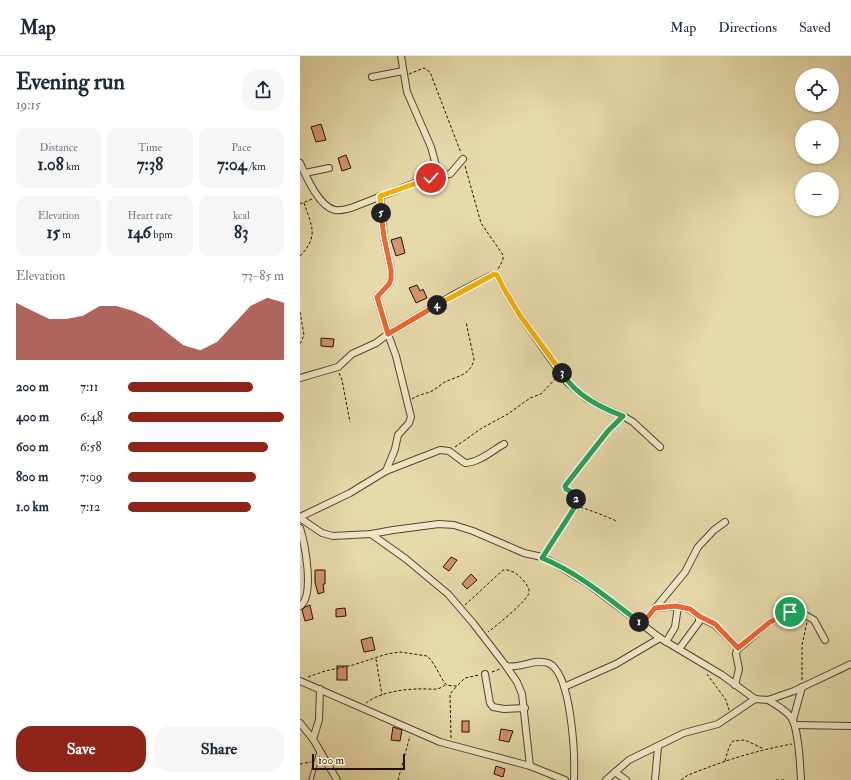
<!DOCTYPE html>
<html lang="en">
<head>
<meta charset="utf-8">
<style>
  body { margin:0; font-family:"IM FELL Double Pica",serif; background:#f6f6f7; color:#1f2937; height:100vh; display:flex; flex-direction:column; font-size:15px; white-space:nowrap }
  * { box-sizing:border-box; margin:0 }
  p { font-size:13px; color:#747a83 }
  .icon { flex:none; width:22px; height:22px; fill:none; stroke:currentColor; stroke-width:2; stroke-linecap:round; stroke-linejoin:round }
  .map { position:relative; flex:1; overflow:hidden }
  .drawer { display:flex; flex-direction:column; background:#fff; width:300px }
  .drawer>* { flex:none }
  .buttons { position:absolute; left:495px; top:12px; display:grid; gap:8px }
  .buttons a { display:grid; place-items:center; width:44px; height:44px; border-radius:50%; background:#fff; box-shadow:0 1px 3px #0004; font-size:20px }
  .scale { position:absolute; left:12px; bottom:10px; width:93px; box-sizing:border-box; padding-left:4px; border:2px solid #261100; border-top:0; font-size:11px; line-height:14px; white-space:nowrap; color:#261100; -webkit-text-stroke:3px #efe7c8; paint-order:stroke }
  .pin { position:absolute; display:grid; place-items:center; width:34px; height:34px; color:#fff; margin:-17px; border:2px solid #fff; border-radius:50%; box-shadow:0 1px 4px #0007 }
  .km { position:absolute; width:20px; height:20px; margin:-10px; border-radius:50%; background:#222; color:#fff; font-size:11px; line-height:20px; text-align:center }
  .round { display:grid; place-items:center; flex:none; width:42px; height:42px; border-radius:16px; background:#f6f6f7 }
  .headline { display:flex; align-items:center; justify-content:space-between; height:68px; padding:0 16px }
  h1 { font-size:22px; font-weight:700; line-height:30px }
  .stats { display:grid; grid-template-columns:repeat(3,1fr); gap:6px; height:68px; padding:4px 16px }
  .stats div { display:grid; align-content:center; border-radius:10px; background:#f6f6f7; text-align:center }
  .stats b { font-size:17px; font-weight:700 }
  .stats small { font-size:11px; font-weight:400 }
  .stats p { font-size:11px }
  .chart { height:112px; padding:8px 16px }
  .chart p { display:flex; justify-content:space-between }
  .chart svg { width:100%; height:72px; margin-top:4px; fill:#8f2418; opacity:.7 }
  .button { display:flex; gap:8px; margin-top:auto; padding:8px 16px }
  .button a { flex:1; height:46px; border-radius:16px; background:#8f2418; color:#fff; font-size:16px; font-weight:700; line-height:46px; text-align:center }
  .button a+a { background:#f6f6f7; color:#1f2937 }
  ul { padding:0 16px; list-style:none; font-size:13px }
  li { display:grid; grid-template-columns:64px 48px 1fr; align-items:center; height:30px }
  li i { height:10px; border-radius:5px; background:#8f2418 }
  header { display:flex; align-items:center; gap:24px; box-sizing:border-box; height:56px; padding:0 20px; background:#fff; border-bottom:1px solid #e0e1e3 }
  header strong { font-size:19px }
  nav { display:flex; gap:22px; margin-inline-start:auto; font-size:14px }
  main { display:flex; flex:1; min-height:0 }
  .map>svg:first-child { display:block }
</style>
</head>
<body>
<header>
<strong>Map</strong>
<nav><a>Map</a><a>Directions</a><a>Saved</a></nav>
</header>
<main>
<section class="drawer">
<div class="headline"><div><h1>Evening run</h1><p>19:15</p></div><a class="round"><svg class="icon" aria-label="share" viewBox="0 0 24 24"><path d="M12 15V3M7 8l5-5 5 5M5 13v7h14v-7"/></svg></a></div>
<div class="stats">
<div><p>Distance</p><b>1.08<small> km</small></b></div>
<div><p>Time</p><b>7:38</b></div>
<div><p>Pace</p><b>7:04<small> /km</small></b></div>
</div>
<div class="stats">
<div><p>Elevation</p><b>15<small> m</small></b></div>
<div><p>Heart rate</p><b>146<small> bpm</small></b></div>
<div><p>kcal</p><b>83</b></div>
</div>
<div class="chart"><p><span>Elevation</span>73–85 m</p>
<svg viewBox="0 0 160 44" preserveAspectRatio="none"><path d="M0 44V9L10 14L20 19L30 19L40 17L50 11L60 11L70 14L80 19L90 27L100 35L110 38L120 33L130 22L140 11L150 6L160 9V44z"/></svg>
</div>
<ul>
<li><b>200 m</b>7:11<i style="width:80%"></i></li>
<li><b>400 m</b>6:48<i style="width:100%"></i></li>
<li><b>600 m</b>6:58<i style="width:90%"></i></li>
<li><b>800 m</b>7:09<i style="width:82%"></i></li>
<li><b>1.0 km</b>7:12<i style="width:79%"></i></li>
</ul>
<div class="button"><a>Save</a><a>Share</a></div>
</section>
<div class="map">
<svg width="551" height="724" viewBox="0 0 551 724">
  <rect width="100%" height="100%" fill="#e7daaa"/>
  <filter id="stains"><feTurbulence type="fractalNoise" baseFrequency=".005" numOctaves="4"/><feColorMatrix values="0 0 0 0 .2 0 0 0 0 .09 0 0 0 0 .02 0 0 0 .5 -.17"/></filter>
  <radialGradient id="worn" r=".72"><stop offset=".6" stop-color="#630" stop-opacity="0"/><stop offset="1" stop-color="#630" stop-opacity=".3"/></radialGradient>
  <g fill="#d3926d" stroke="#261100">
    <path d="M21,68l5,16 -10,2 -5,-15z"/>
    <path d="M46,99l5,13 -9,3 -4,-13z"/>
    <path d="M101,181l4,16 -9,3 -5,-16z"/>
    <path d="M117,229l3,6 3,-2 4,9 -11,5 -7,-15z"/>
    <path d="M21,282l13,1 -1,8 -12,-1z"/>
    <path d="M151,501l6,3 -8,11 -6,-4z"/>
    <path d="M15,514h10v14h-2l1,8 -6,2 -3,-12z"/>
    <path d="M171,518l6,6 -10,9 -5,-5z"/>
    <path d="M10,549l3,14 -8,2 -3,-11 3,-3z"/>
    <path d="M45,552l1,8 -10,1v-8z"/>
    <path d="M72,581l3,13 -11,2 -3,-12z"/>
    <rect x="37" y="610" width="10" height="14"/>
    <rect x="162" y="665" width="7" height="11"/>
    <path d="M93,671l9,3 -2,11 -9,-1z"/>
    <path d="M201,673l12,2 -4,11 -10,-2z"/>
    <path d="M196,710l9,3 -2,8 -9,-3z"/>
  </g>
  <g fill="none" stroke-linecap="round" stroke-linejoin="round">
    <g stroke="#56432a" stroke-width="5">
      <path id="service" d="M11,724l8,-29"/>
    </g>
    <g stroke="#56432a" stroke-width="8">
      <g id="minor">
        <path d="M101,0l6,36 24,55 8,29"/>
        <path d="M72,21l31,-6"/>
        <path d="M0,107c6,13 19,44 35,47 6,1 11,-1 16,-2l74,-29 25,-5 13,-15"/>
        <path d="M5,117l24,-5"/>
        <path d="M80,140l4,41 7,33v9l-2,5 -12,13 11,37 8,22 15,61 -2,6 -11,12 -3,14 -9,22"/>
        <path d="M0,322l38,-11 14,-13 24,-11 12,-9 67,-40 39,-20 3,1 7,14 17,28 46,65 19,16 20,11 17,7 10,6 27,25"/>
        <path d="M0,461l50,-24 36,-22 54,-21 9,1 16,12c13,0 27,-12 39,-19"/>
        <path d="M0,462l22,15 11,3 38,-2 22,-4 46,-6 15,1 19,6 51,22 18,4 12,6 33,20 73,55 62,37 33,24 13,1 26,-9 57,-27"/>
        <path d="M0,472c5,16 15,68 0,78"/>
        <path d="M71,478l35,25 42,35 25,29 33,43c14,3 29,-8 42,-3 24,9 27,94 26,117"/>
        <path d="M355,552c16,-1 32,-5 44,9v5l-20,27"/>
        <path d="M399,561l16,8 23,23"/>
        <path d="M342,568l43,-52 13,-25 16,-17 11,-8"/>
        <path d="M366,586l9,-15 3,-21"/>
        <path d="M206,610l11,16 5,12 8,72"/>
        <path d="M185,618l5,29 3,4 11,2 21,-1"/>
        <path d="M0,625l140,61 90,24 35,14"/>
        <path d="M435,629l4,-16 -3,-15 1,-4 33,-28 20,-10 17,4 7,4 11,20"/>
        <path d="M264,631l52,-23 44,-26"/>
        <path d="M468,644c7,4 16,9 22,16 9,10 10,50 11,64"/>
        <path d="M493,664l9,-33"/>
        <path d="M0,667l13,16 24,41"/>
        <path d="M495,669l56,1"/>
        <path d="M13,683l6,-19 1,-31"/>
        <path d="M315,716l11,8"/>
        <path d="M306,724l23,-20 55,-27 34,-9 37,-25"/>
        <path d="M355,724l3,-33"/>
      </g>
    </g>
    <g stroke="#261100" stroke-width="1" stroke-dasharray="3 2" stroke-linecap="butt">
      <path d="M109,18l15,-6 6,4 31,81"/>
      <path d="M165,110l16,57 22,32v5l-5,9"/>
      <path d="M0,148l12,-5"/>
      <path d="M0,200c19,-20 12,-29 4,-53"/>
      <path d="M0,256l4,23 -4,9"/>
      <path d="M39,317l3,7 8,42"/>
      <path d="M112,343c6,-4 12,-5 18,-7 5,-2 9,-6 13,-9 13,-7 28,-7 31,-24l-8,-37"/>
      <path d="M155,391l27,-19 26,-14 22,-16 11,-4 16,-17"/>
      <path d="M274,451l2,-11 -10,-7 -1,-4 52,-64"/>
      <path d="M245,496l31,-46c3,0 35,12 40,15"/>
      <path d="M165,549l38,-35c7,-1 13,3 17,7 4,4 10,10 9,16 -2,8 -33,33 -41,39"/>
      <path d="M76,603l6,36"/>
      <path d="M192,616l8,-3"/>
      <path d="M407,618l19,26 3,10"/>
      <path d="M8,621l17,-6 28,-6 34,-11 13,-2 27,4c8,6 16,28 20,29 3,1 7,1 10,1l8,-8 14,-3"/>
      <path d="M502,624v-35l5,-23"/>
      <path d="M66,647c12,-10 37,-14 52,-14 10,-1 19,3 27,-4"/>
      <path d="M151,682l-1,-44 7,-8"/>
      <path d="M425,705l4,-14 4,-6 12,-1 19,9"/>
      <path d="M0,708l11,-2"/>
      <path d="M98,724l12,-44"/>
      <path d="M381,724c8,-7 19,-9 28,-13 27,-10 55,-18 83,-23"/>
      <path d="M476,724h9"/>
    </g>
    <use href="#service" stroke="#efe7c8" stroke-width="3"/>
    <use href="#minor" stroke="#efe7c8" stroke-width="6"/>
  </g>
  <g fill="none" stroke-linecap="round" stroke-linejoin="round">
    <g stroke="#fff" stroke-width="8">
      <path id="split-1" d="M339,566l3,2 13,-16 21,-2 14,3 9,7 16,8 23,24 32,-26 20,-10"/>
    </g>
    <g stroke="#fff" stroke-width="8">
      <path id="split-2" d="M276,443l-2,9 -3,5 -29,45c35,14 67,41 97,64"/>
    </g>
    <g stroke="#fff" stroke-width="8">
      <path id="split-3" d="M262,317c14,22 37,34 61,43l-15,15 -43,55 1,3 9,5 1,5"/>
    </g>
    <g stroke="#fff" stroke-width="8">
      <path id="split-4" d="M137,249l54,-29 3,-2 3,1 7,14 17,28 41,56"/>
    </g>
    <g stroke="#fff" stroke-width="8">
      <path id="split-5" d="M81,157l3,24 7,33v9l-2,5 -12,13 11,37 49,-29"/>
    </g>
    <g stroke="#fff" stroke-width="8">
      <path id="split-6" d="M81,157l-1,-17 51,-18"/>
    </g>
    <use href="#split-1" stroke="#f0652b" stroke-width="5"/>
    <use href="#split-2" stroke="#22a559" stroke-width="5"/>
    <use href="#split-3" stroke="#22a559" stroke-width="5"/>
    <use href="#split-4" stroke="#f5b400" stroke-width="5"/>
    <use href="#split-5" stroke="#f0652b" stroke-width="5"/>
    <use href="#split-6" stroke="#f5b400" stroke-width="5"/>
  </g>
  <rect width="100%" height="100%" filter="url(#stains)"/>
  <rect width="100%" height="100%" fill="url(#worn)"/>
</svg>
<div class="buttons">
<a><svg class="icon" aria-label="locate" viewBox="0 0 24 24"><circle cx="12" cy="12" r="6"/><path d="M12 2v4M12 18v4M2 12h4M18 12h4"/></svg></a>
<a>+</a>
<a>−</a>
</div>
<div class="scale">100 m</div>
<div class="pin" style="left:490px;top:556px;background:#1e9e55"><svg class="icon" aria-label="arrive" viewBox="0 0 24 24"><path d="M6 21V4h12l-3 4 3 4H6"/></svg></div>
<div class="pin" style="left:131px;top:122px;background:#d93025"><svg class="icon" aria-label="check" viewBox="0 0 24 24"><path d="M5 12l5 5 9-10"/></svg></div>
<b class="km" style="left:339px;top:566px">1</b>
<b class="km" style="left:276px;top:443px">2</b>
<b class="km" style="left:262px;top:317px">3</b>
<b class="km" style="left:137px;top:249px">4</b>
<b class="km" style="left:81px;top:157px">5</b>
</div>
</main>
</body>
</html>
